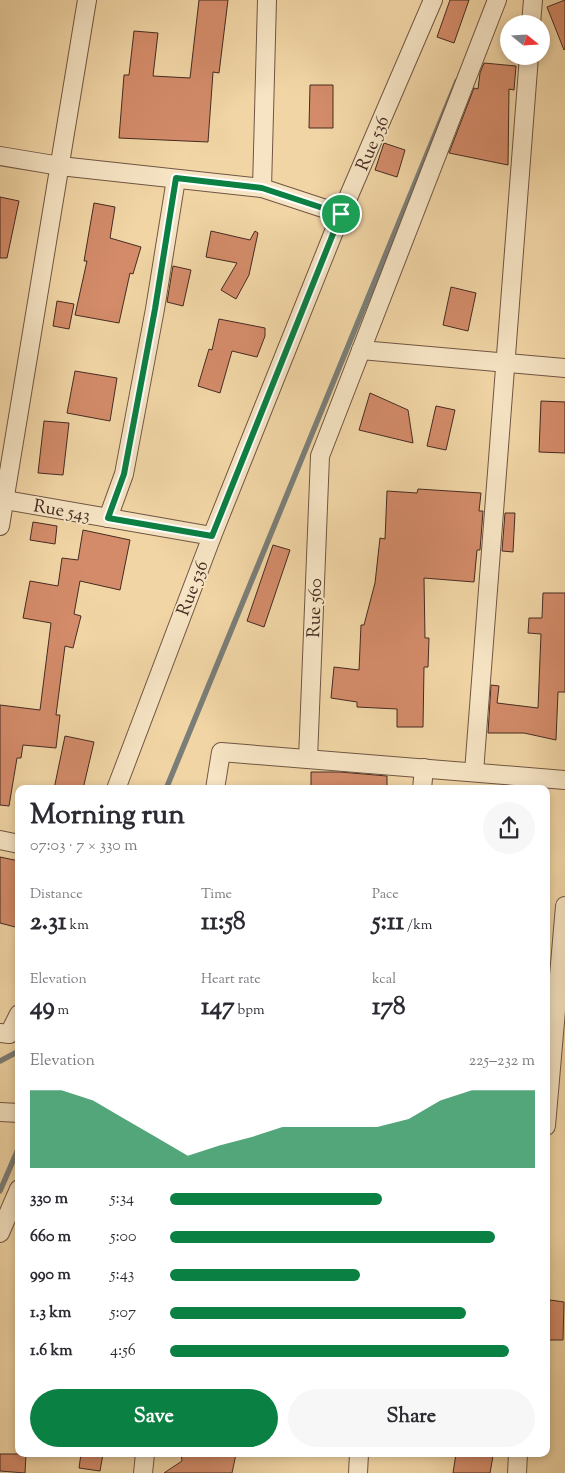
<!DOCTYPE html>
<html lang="en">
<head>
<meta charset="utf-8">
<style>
  body { margin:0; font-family:"Sorts Mill Goudy",serif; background:#f7f7f7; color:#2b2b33; height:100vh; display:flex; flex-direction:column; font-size:19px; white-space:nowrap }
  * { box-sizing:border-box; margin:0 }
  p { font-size:16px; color:#7c7c81 }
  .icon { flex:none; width:28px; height:28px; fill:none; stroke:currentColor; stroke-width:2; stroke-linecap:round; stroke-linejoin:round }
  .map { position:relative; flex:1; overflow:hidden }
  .details { position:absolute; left:15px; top:785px; width:535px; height:672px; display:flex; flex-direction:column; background:#fff; border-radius:10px; box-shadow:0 2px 8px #0003 }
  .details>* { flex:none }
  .needle { width:32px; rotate:108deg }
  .buttons { position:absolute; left:500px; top:15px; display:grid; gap:10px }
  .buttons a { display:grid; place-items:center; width:50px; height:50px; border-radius:50%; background:#fff; box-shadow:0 2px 8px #0003; font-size:25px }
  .pin { position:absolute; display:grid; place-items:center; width:42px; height:42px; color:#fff; margin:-21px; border:2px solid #fff; border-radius:50%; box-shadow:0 1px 5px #0007 }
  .round { display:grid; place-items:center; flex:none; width:52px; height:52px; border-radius:26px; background:#f7f7f7 }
  .headline { display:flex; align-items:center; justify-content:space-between; height:85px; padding:0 15px }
  h1 { font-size:28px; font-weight:700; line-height:38px }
  .metrics { display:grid; grid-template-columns:repeat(3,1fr); gap:8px; height:85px; padding:5px 15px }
  .metrics div { display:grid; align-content:center }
  .metrics b { font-size:25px; font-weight:700 }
  .metrics small { font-size:14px; font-weight:400 }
  .metrics p { font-size:14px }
  .chart { height:140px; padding:10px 15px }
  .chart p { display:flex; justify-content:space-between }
  .chart svg { width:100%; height:90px; margin-top:5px; fill:#0b8043; opacity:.7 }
  .action { display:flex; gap:10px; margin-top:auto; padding:10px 15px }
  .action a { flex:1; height:58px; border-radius:30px; background:#0b8043; color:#fff; font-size:20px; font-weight:700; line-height:58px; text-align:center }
  .action a+a { background:#f7f7f7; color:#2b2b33 }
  ul { padding:0 15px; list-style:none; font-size:16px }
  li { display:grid; grid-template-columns:80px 60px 1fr; align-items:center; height:38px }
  li i { height:12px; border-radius:6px; background:#0b8043 }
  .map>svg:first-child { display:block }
</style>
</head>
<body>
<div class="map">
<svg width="565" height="1473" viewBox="0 0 565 1473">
  <rect width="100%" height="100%" fill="#f1d5a5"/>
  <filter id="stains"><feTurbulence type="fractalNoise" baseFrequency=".004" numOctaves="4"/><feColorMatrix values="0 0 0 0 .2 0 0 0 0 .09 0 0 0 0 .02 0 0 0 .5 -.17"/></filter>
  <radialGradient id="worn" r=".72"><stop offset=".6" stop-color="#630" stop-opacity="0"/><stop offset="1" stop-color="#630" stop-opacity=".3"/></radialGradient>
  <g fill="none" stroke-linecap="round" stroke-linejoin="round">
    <g stroke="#7b7e78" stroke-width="5.5">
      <path d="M166,789l291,-708"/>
      <path d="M0,1061l19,-10"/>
      <path d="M0,1191l19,-44"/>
    </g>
  </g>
  <g fill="#d38b69" stroke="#452b22">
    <path d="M199,0h29l-9,73 -6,-1 -5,70 -89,-4 5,-63h5l5,-44 24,2 -5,43 37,2z"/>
    <path d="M450,0h19l-15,43 -17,-6z"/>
    <path d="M565,0v49l-1,1 -17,-43z"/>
    <path d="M484,63l32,3 -2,24 -5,-1 -1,76 -59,-12 25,-65 4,1 2,-16z"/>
    <path d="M310,85h23v43h-24z"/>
    <path d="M384,143l21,7 -8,27 -22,-7z"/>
    <path d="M0,197l19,4 -12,57h-7z"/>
    <path d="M94,203l21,4 -5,31 31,9 -8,27 -3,-1 -11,50 -44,-8 12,-54h-3z"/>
    <path d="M211,231l39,9 5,-9 3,2 -9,42 -13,24 -15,-9 16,-27 -31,-6z"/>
    <path d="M173,266l18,4 -8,36 -16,-4z"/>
    <path d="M451,287l25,6 -8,38 -25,-6z"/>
    <path d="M57,301l17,3 -5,25 -16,-3z"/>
    <path d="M219,319l46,9v8l-8,21 -25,-6 -12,42 -22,-7 11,-37 3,1z"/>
    <path d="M75,371l42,7 -7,43 -43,-8z"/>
    <path d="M370,393l38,17 5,33 -54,-13z"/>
    <path d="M541,401l24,1v51l-26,-1z"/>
    <path d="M436,406l19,4 -9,40 -19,-4z"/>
    <path d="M44,421l25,2 -6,52 -25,-2z"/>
    <path d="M418,489l63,4 -2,18h4l-3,39h-3l-3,32 -50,-4 1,60h4l-1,29h-4l-1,60h-26v-18l-40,-2v-5l-26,-4 3,-31 25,3 2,-45h3l11,-42 5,-45 5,1 2,-48 30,2z"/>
    <path d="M505,513h10l-2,39 -11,-1z"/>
    <path d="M33,522l24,4 -2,18 -25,-4z"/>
    <path d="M83,530l47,10 -10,50 -40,-9 -6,33 7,2 -8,32 -8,-2 -9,69h4l-4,33 -33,-3 -2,13h-4l-8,48 -9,-1v-100l40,5 11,-87 -28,-5 7,-37 28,5 4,-28 16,2z"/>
    <path d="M273,545l17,5 -26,77 -17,-6z"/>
    <path d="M543,593h22v99h-7l-2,48 -32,-7h-36l3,-48 8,1 -2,17 41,5 3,-74 -13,-1 1,-15h13z"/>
    <path d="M65,736l29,6 -11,47h-29z"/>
    <path d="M311,772h29l47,4v13h-76z"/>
    <path d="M0,857l19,4v67l-19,-5z"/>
    <path d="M550,1300l14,2 -1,38h-17v-18z"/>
    <path d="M0,1454h26l-1,19 -25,-2z"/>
    <path d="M81,1454h22l-3,17 -21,-3z"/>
    <path d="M181,1454h55l-4,19h-68l18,-12z"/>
    <path d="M456,1454h24l13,2 -3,17h-37z"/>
  </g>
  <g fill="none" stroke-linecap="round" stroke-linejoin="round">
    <g stroke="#705643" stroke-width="20">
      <g id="street">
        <path d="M531,24l2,-24"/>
        <path d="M0,156l60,10 202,22 79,26"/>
        <path d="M262,188l5,-188"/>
        <path d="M361,350l204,18"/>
        <path d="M0,499l212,37"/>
        <path d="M108,518l16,-44 31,-165 21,-130"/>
        <path d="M0,526l87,-526"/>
        <path d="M308,759l12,-303 177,-456"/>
        <path d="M474,772l55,-716"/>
        <path d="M116,789l96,-253 129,-322 92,-214"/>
        <path d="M215,789l6,-37 344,28"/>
        <path d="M422,789l2,-21"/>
        <path d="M0,840l19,4"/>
        <path d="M0,1033l9,1 10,-20"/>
        <path d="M0,1112l19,1"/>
        <path d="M546,1126l19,-220"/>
        <path d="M0,1233l19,-44"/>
        <path d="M143,1473l2,-19"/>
        <path d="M358,1473l1,-19"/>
        <path d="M517,1473l1,-19"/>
      </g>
    </g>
    <use href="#street" stroke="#f6e4c4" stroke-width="18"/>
  </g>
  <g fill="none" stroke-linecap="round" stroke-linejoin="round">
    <g stroke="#fff" stroke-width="10">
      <path id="route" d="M176,178l86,10 79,26 -129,322 -104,-18 16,-44 31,-165z"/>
    </g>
    <use href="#route" stroke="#0b8043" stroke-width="6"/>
  </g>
  <g text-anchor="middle" stroke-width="4" stroke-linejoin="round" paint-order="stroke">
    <g font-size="18" fill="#452b22" stroke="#f6e4c4">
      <text transform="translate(372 143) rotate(-67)" y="6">Rue 536</text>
      <text transform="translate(62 510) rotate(10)" y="6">Rue 543</text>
      <text transform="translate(192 588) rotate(-69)" y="6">Rue 536</text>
      <text transform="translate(314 608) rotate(-88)" y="6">Rue 560</text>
    </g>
  </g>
  <rect width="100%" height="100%" filter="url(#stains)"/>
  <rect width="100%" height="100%" fill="url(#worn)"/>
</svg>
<div class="buttons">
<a><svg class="needle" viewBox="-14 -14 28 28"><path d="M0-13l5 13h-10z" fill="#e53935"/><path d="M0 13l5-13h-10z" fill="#7c7c81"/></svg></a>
</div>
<div class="pin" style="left:341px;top:214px;background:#1e9e55"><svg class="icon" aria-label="arrive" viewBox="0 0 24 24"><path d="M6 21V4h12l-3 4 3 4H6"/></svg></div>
<section class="details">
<div class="headline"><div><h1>Morning run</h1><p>07:03 · 7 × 330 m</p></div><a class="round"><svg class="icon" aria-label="share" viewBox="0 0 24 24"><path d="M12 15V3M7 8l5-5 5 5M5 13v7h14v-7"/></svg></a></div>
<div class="metrics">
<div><p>Distance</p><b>2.31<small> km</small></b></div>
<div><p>Time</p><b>11:58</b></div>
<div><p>Pace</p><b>5:11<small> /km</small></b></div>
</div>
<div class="metrics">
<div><p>Elevation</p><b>49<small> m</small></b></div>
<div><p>Heart rate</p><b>147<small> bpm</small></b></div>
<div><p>kcal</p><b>178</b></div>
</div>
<div class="chart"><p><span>Elevation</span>225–232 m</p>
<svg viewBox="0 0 160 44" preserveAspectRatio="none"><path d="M0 44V6L10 6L20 11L30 20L40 29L50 38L60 33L70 29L80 24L90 24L100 24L110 24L120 20L130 11L140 6L150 6L160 6V44z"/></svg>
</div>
<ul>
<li><b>330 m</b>5:34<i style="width:58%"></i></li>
<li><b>660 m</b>5:00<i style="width:89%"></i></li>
<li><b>990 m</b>5:43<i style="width:52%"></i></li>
<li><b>1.3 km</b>5:07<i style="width:81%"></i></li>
<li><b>1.6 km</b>4:56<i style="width:93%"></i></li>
</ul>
<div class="action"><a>Save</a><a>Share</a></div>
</section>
</div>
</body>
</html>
